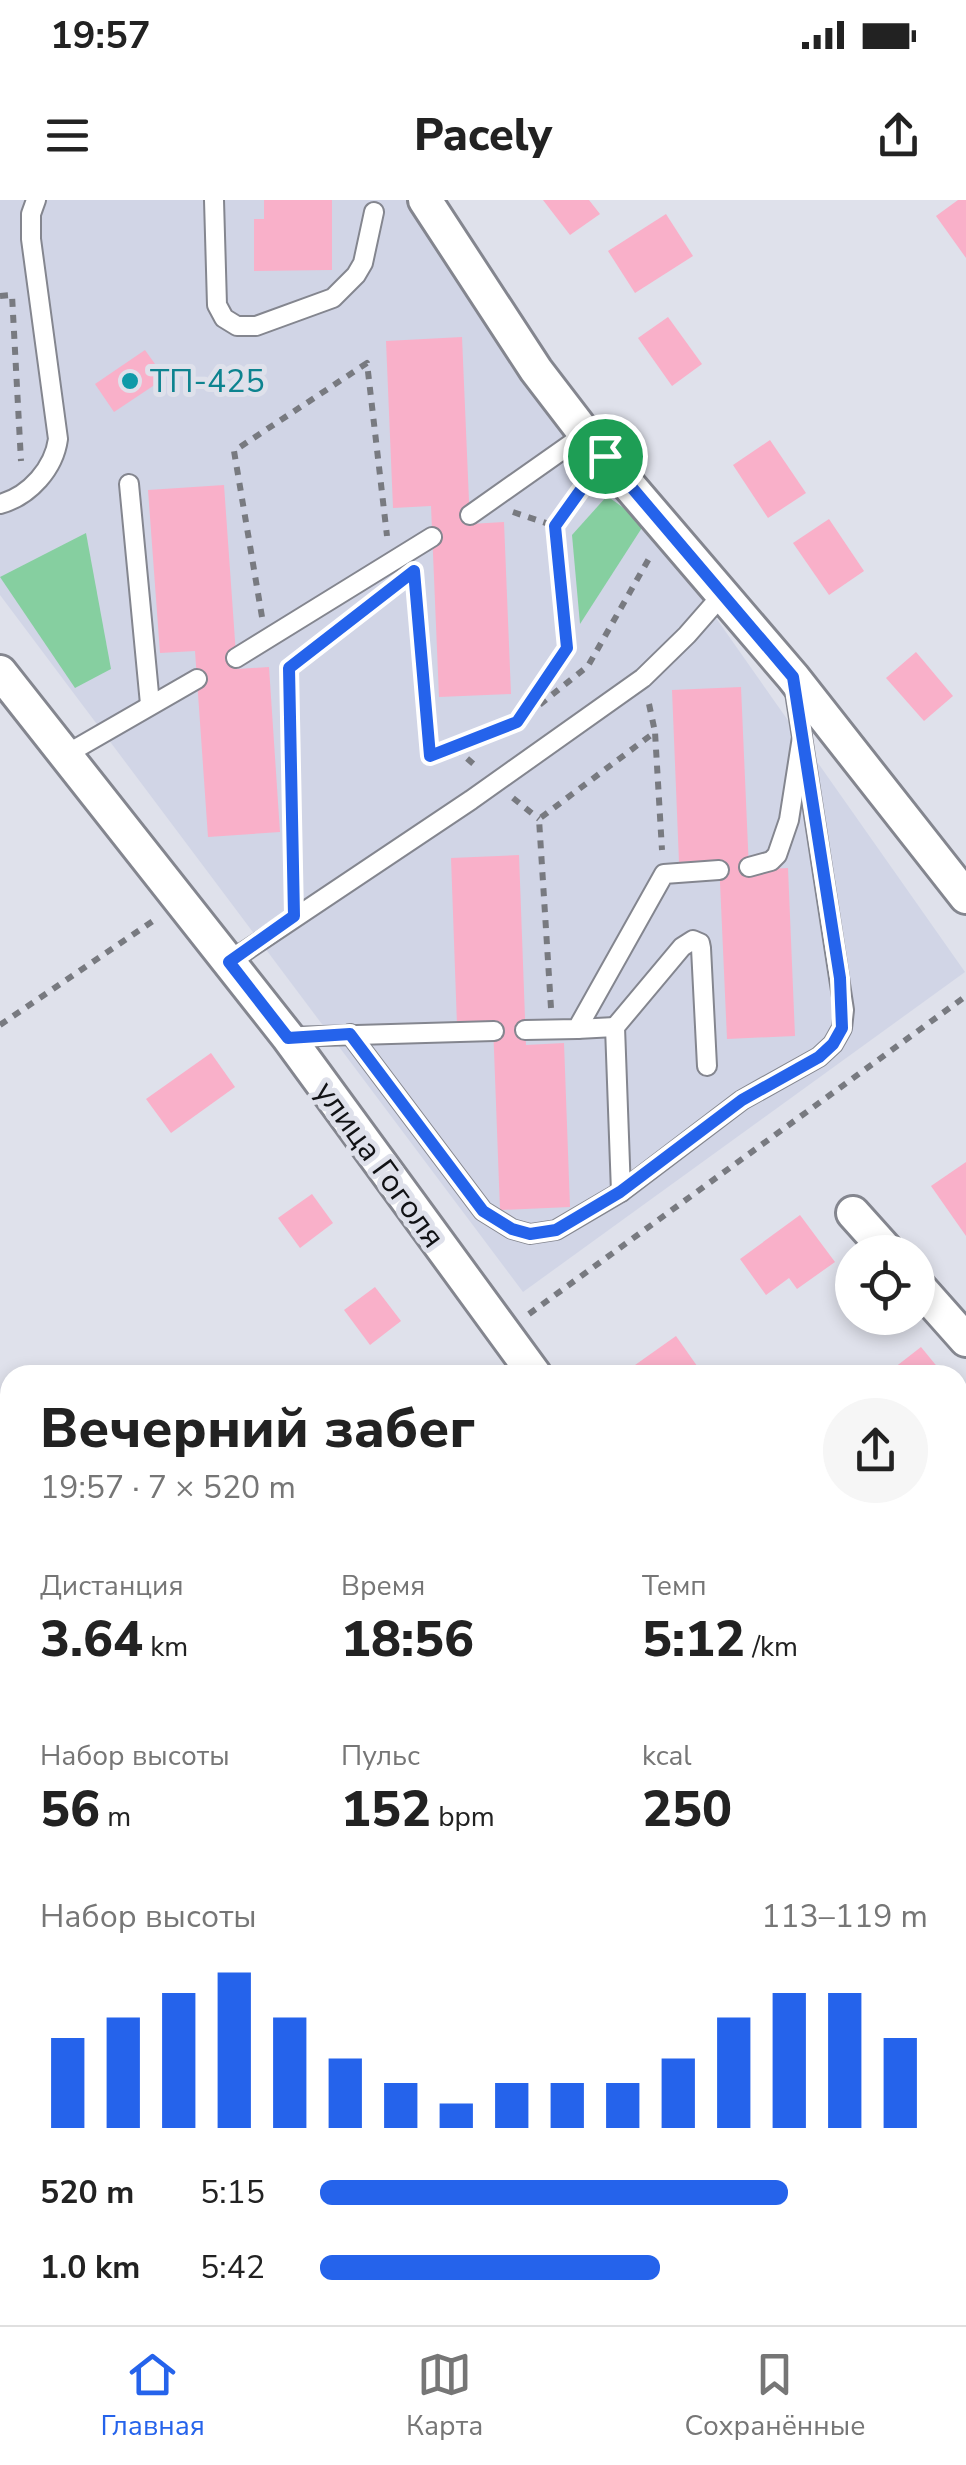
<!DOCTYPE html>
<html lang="ru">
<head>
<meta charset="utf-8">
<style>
  body { margin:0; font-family:"Nunito Sans",sans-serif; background:#f6f6f6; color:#222; height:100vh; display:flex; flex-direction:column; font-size:38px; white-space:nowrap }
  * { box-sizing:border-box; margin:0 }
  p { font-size:32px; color:#767676 }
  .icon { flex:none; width:55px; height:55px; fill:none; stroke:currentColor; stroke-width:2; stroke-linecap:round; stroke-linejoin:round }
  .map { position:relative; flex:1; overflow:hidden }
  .sheet { position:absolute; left:0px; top:1165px; width:968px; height:960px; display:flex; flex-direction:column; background:#fff; border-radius:30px 30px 0 0; box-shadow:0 5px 15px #0003 }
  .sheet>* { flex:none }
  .buttons { position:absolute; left:835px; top:1035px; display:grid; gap:20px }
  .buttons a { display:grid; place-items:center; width:100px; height:100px; border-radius:50%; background:#fff; box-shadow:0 5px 15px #0003; font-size:50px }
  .pin { position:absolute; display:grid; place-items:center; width:85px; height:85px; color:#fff; margin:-42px; border:5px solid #fff; border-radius:50%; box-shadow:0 2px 10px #0007 }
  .round { display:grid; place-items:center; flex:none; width:105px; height:105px; border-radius:52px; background:#f6f6f6 }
  .summary { display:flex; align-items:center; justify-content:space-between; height:170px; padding:0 40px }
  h1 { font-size:55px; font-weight:800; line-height:75px }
  .metrics { display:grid; grid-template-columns:repeat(3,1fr); gap:15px; height:170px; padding:10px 40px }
  .metrics div { display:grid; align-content:center }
  .metrics b { font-size:50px; font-weight:800 }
  .metrics small { font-size:28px; font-weight:400 }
  .metrics p { font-size:28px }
  .chart { height:280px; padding:20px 40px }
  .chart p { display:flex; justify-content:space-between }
  .chart svg { width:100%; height:180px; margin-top:10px; stroke:#2563eb; stroke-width:6 }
  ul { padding:0 40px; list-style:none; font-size:32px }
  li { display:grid; grid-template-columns:160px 120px 1fr; align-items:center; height:75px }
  li i { height:25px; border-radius:12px; background:#2563eb }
  .status { display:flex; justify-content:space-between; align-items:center; height:70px; padding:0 50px; background:#fff; direction:ltr }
  .status svg { height:28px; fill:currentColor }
  header { display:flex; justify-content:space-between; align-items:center; height:130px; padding:0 40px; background:#fff; font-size:45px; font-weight:800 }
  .dock { display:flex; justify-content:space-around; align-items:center; height:140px; border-top:2px solid #e0e0e0; background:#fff; font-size:28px; color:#767676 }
  .dock a { display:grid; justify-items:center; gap:5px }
  .dock .selected { color:#2563eb }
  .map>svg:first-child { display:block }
</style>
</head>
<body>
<div class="status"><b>19:57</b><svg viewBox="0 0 49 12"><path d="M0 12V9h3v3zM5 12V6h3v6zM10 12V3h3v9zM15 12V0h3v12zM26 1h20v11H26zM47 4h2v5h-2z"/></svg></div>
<header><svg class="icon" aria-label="menu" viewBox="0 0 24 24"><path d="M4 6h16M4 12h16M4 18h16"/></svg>Pacely<svg class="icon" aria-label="share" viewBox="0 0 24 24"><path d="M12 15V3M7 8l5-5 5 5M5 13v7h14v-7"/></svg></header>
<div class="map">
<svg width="966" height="2125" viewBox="0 0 966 2125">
  <rect width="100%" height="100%" fill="#dfe1eb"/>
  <path fill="#d1d5e6" d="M0,0h422l543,772 -442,320 -523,-697z"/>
  <g fill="#86cfa0">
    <path d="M607,296l38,27 -65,101 -8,-89z"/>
    <path d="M86,333l25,136 -36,19 -75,-111z"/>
  </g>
  <g fill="#f9b0c9">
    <path d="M264,0h68v70l-78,1v-52h10z"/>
    <path d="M543,0h46l11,14 -30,21z"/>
    <path d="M958,0h8v58l-30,-42z"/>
    <path d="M666,14l27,42 -58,37 -27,-42z"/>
    <path d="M668,117l34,47 -30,22 -34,-48z"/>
    <path d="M462,137l8,187 34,-2 7,172 -72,3 -8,-191 -38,2 -7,-167z"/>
    <path d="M145,150l20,28 -51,34 -19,-28z"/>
    <path d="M770,240l36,53 -38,25 -35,-53z"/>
    <path d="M224,285l13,184 32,-2 11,165 -72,5 -13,-186 -35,2 -12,-163z"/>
    <path d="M829,319l35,52 -35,24 -36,-52z"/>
    <path d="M916,452l37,44 -29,25 -38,-43z"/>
    <path d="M741,487l8,183 39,-2 7,168 -68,3 -8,-179 -40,2 -7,-172z"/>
    <path d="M519,655l7,190 38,-2 6,164 -70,3 -7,-186 -36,1 -6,-167z"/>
    <path d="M211,853l24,34 -64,46 -25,-34z"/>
    <path d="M966,962v74l-35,-50z"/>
    <path d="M312,994l21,29 -33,25 -22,-30z"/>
    <path d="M800,1015l35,47 -38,27 -8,-11 -23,17 -26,-36z"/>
    <path d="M375,1087l26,34 -31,24 -26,-35z"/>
    <path d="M676,1136l26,37 -70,2 -4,-5z"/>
    <path d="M921,1147l23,28h-59z"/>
    <path d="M10,1191v64l-10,-13v-44z"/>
    <path d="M966,1231v66l-3,2 -5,-9v-53z"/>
    <path d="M10,1559v40l-10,-14v-20z"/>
    <path d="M963,1576l3,4v55l-8,-11v-44z"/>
    <path d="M966,1903v39l-8,-12v-21z"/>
    <path d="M392,2115h61l5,10h-61z"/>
  </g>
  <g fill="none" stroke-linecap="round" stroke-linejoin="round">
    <g stroke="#84868f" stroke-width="22">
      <g id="service">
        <path d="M214,0l3,105 7,13 13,8h19l77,-28 23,-23 7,-12 11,-51"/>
        <path d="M129,284l21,220"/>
        <path d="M0,304c30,-8 54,-36 58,-65l-27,-200v-25l5,-14"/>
        <path d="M470,315l115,-81"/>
        <path d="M236,458l196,-121"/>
        <path d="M65,555l132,-76"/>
        <path d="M749,667l22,-6 6,-6 12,-35 13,-83 -8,-51"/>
        <path d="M229,762l242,-162 172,-122 44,-43 35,-40"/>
        <path d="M577,829l38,-2"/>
        <path d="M525,830l52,-1 87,-155 55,-4"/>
        <path d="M350,834l133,177 29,18 18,5 26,-4 65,-38 121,-92 77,-43 14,-13 9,-16 2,-18 -42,-273"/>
        <path d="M288,837l206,-6"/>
        <path d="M621,992l-6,-165 67,-80 11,-7 7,3 1,5 6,118"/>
        <path d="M0,1854c11,49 12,91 0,139"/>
      </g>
    </g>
    <g stroke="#84868f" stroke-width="38">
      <g id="minor">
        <path d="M425,0l111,170 49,64 208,243 173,220"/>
        <path d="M0,472l288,365 247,338"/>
        <path d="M853,1013l35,39"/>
        <path d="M918,1086l48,54"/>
        <path d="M0,1345l10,13"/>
        <path d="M958,1746l8,11"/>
        <path d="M581,2115l5,10"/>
      </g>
    </g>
    <g stroke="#787a80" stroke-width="6" stroke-dasharray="8 8" stroke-linecap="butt">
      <path d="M0,96l12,-1 9,166"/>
      <path d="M513,312l42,14"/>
      <path d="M414,375l16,181 87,-33 71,-57 63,-111"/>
      <path d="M262,417l-28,-166 133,-88 20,173"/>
      <path d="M649,504l6,28"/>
      <path d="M520,517l47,-69 -12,-122 33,-46"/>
      <path d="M455,548l22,19"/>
      <path d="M513,598l26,21"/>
      <path d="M293,690l-4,-222 63,-49"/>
      <path d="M551,808l-12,-189 116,-87 7,118"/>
      <path d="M0,825l156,-106"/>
      <path d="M529,1114l437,-318"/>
    </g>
    <use href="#service" stroke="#fff" stroke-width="18"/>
    <use href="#minor" stroke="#fff" stroke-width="32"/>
  </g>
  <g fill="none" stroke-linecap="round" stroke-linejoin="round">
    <g stroke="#fff" stroke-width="20">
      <path id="route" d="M605,256l188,221 47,301 2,50 -9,16 -14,13 -77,43 -122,92 -64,38 -26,4 -18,-5 -29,-18 -133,-177 -62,4 -59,-76 65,-46 -5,-248 125,-97 16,185 87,-34 50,-74 -12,-122z"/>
    </g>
    <use href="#route" stroke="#2563eb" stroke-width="12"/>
  </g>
  <circle fill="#0f9aa8" stroke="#dfe1eb" stroke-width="4" cx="130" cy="181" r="10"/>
  <g text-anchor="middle" stroke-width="10" stroke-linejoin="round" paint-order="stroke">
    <g font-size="32" fill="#0d838f" stroke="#dfe1eb" text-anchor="start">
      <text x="150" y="192">ТП-425</text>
    </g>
    <g font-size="32" fill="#111215" stroke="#dfe1eb">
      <text transform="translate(380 964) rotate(54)" y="11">улица Гоголя</text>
    </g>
  </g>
</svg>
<div class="buttons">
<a><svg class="icon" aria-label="locate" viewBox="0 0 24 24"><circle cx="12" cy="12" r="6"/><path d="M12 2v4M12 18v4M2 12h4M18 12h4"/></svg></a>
</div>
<div class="pin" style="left:605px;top:256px;background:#1e9e55"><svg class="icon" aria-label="arrive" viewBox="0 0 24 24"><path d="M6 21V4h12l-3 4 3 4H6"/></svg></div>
<section class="sheet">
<div class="summary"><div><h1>Вечерний забег</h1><p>19:57 · 7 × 520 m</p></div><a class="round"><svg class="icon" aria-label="share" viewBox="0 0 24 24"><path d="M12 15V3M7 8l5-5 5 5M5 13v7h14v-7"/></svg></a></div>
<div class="metrics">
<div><p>Дистанция</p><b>3.64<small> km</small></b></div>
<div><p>Время</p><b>18:56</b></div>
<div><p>Темп</p><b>5:12<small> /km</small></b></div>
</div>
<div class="metrics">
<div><p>Набор высоты</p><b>56<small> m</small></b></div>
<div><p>Пульс</p><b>152<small> bpm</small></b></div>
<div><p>kcal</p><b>250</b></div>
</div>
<div class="chart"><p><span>Набор высоты</span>113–119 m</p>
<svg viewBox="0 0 160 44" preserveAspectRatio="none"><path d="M5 44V22M15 44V17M25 44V11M35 44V6M45 44V17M55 44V27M65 44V33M75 44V38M85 44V33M95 44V33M105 44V33M115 44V27M125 44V17M135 44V11M145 44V11M155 44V22"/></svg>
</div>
<ul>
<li><b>520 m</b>5:15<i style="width:77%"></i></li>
<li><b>1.0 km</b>5:42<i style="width:56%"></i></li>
</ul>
</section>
</div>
<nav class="dock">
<a class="selected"><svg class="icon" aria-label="home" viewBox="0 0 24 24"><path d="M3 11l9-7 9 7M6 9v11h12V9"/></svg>Главная</a>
<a><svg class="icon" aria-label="map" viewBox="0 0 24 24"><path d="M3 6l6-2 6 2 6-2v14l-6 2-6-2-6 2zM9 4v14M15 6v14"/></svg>Карта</a>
<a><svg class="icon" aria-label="saved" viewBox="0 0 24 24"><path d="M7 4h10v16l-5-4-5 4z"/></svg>Сохранённые</a>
</nav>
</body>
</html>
